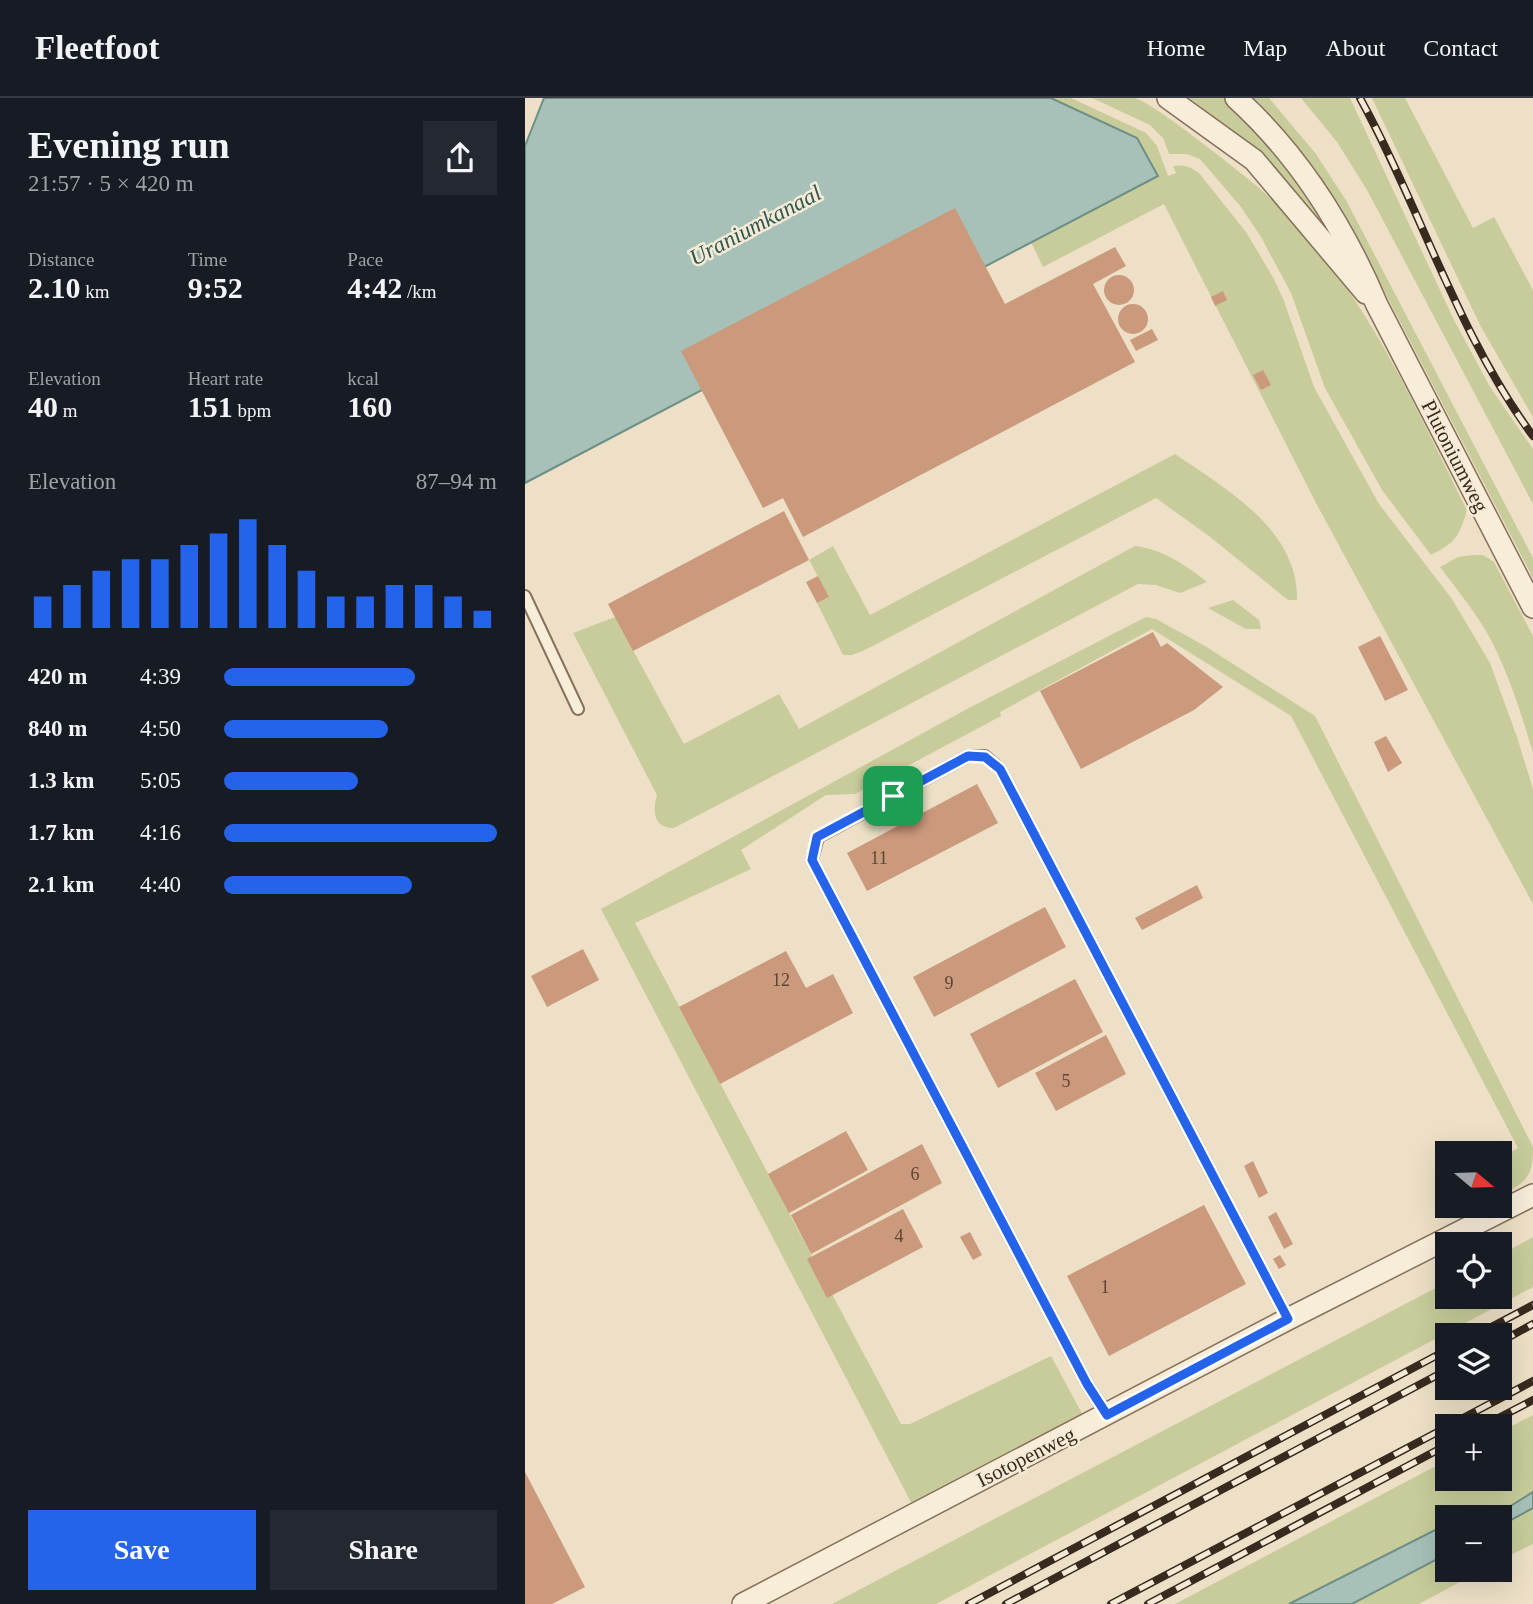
<!DOCTYPE html>
<html lang="en">
<head>
<meta charset="utf-8">
<style>
  body { margin:0; font-family:Georgia,serif; background:#242831; color:#f1f3f6; height:100vh; display:flex; flex-direction:column; font-size:26px; white-space:nowrap }
  * { box-sizing:border-box; margin:0 }
  p { font-size:23px; color:#9ea1a6 }
  .icon { flex:none; width:38px; height:38px; fill:none; stroke:currentColor; stroke-width:2; stroke-linecap:round; stroke-linejoin:round }
  .map { position:relative; flex:1; overflow:hidden }
  .side { display:flex; flex-direction:column; background:#171b24; width:525px }
  .side>* { flex:none }
  .needle { width:46px; rotate:109deg }
  .tools { position:absolute; left:910px; top:1043px; display:grid; gap:14px }
  .tools a { display:grid; place-items:center; width:77px; height:77px; border-radius:0px; background:#171b24; box-shadow:0 7px 28px #0002; font-size:35px }
  .pin { position:absolute; display:grid; place-items:center; width:60px; height:60px; color:#fff; margin:-30px; border-radius:14px; box-shadow:0 4px 10px #0006 }
  .round { display:grid; place-items:center; flex:none; width:74px; height:74px; border-radius:0px; background:#242831 }
  .summary { display:flex; align-items:center; justify-content:space-between; height:119px; padding:0 28px }
  h1 { font-size:38px; font-weight:700; line-height:52px }
  .figures { display:grid; grid-template-columns:repeat(3,1fr); gap:10px; height:119px; padding:7px 28px }
  .figures div { display:grid; align-content:center }
  .figures b { font-size:30px; font-weight:700 }
  .figures small { font-size:19px; font-weight:400 }
  .figures p { font-size:19px }
  .chart { height:196px; padding:14px 28px }
  .chart p { display:flex; justify-content:space-between }
  .chart svg { width:100%; height:126px; margin-top:7px; stroke:#2563eb; stroke-width:6 }
  .primary-button { display:flex; gap:14px; margin-top:auto; padding:14px 28px }
  .primary-button a { flex:1; height:80px; border-radius:0px; background:#2563eb; color:#fff; font-size:28px; font-weight:700; line-height:80px; text-align:center }
  .primary-button a+a { background:#242831; color:#f1f3f6 }
  ul { padding:0 28px; list-style:none; font-size:23px }
  li { display:grid; grid-template-columns:112px 84px 1fr; align-items:center; height:52px }
  li i { height:18px; border-radius:9px; background:#2563eb }
  header { display:flex; align-items:center; gap:42px; box-sizing:border-box; height:98px; padding:0 35px; background:#171b24; border-bottom:2px solid #363941 }
  header strong { font-size:33px }
  nav { display:flex; gap:38px; margin-inline-start:auto; font-size:24px }
  main { display:flex; flex:1; min-height:0 }
  .map>svg:first-child { display:block }
</style>
</head>
<body>
<header>
<strong>Fleetfoot</strong>
<nav><a>Home</a><a>Map</a><a>About</a><a>Contact</a></nav>
</header>
<main>
<section class="side">
<div class="summary"><div><h1>Evening run</h1><p>21:57 · 5 × 420 m</p></div><a class="round"><svg class="icon" aria-label="share" viewBox="0 0 24 24"><path d="M12 15V3M7 8l5-5 5 5M5 13v7h14v-7"/></svg></a></div>
<div class="figures">
<div><p>Distance</p><b>2.10<small> km</small></b></div>
<div><p>Time</p><b>9:52</b></div>
<div><p>Pace</p><b>4:42<small> /km</small></b></div>
</div>
<div class="figures">
<div><p>Elevation</p><b>40<small> m</small></b></div>
<div><p>Heart rate</p><b>151<small> bpm</small></b></div>
<div><p>kcal</p><b>160</b></div>
</div>
<div class="chart"><p><span>Elevation</span>87–94 m</p>
<svg viewBox="0 0 160 44" preserveAspectRatio="none"><path d="M5 44V33M15 44V29M25 44V24M35 44V20M45 44V20M55 44V15M65 44V11M75 44V6M85 44V15M95 44V24M105 44V33M115 44V33M125 44V29M135 44V29M145 44V33M155 44V38"/></svg>
</div>
<ul>
<li><b>420 m</b>4:39<i style="width:70%"></i></li>
<li><b>840 m</b>4:50<i style="width:60%"></i></li>
<li><b>1.3 km</b>5:05<i style="width:49%"></i></li>
<li><b>1.7 km</b>4:16<i style="width:100%"></i></li>
<li><b>2.1 km</b>4:40<i style="width:69%"></i></li>
</ul>
<div class="primary-button"><a>Save</a><a>Share</a></div>
</section>
<div class="map">
<svg width="1008" height="1506" viewBox="0 0 1008 1506">
  <rect width="100%" height="100%" fill="#ede0c6"/>
  <g fill="#c8cc9a">
    <path d="M526,0h20l75,35 11,13 11,30 8,-3 -3,-7c11,-2 18,1 26,7l47,59 28,47 10,22 30,86 65,117 73,95 38,64 27,74 16,52v115l-217,-401 -152,-299 -121,63 -12,-25 126,-66 -20,-38z"/>
    <path d="M567,0c13,0 31,0 43,0 19,7 62,41 79,54 28,22 57,44 81,70 76,83 122,189 172,288 -8,27 -11,32 -36,45l-49,-65 -57,-102 -34,-95 -30,-56 -20,-30 -41,-48 -13,-5h-18l-6,-16 -13,-13z"/>
    <path d="M664,0h36l6,5 50,55 68,100c-51,-56 -99,-115 -160,-160z"/>
    <path d="M723,0h21l47,56 31,48 186,356v20l-164,-316 -27,-45z"/>
    <path d="M776,0h49l104,222 36,67 43,62v55l-166,-314 -30,-48z"/>
    <path d="M847,0h33l68,130 21,-11 39,73v127l-52,-90z"/>
    <path d="M650,356c51,35 124,76 122,146h-9l-79,-64 -53,-38 -291,152 -13,5h-9l-26,-52 12,-6 -20,-37 24,-14 37,69z"/>
    <path d="M610,448c27,3 51,19 72,36l-27,11 -24,-8 -18,-1 -464,244c-20,0 -22,-16 -17,-33l-84,-162 42,-16 69,127 95,-50 20,35z"/>
    <path d="M947,457h11l11,7 39,74v117c-11,-37 -23,-76 -41,-111 -14,-27 -34,-51 -52,-75l18,-10z"/>
    <path d="M708,502l26,20 2,9h-15l-38,-21z"/>
    <path d="M621,519l10,2 49,27 110,70 218,431c0,31 -7,35 -33,49v-38l18,-10 -227,-432 -139,-87 -152,83 1,4 -146,78 -29,1 -85,55 10,19 -116,54 266,501h9l141,-68 34,63 -171,89 -313,-599 366,-200z"/>
    <path d="M1008,1139v50l-597,317h-104l615,-322v15h53v-42z"/>
    <path d="M1008,1317v77l-40,25h-46v7l-158,80h-114l272,-144v19h53v-47z"/>
    <path d="M1008,1410v36l-33,16v-34z"/>
    <path d="M922,1456v16h35l-63,34h-67z"/>
  </g>
  <g fill="#a7c1b8" stroke="#6e8f85" stroke-width="2">
    <path d="M19,0h507l86,40 21,38 -302,158 -17,-16 -314,165v-337z"/>
    <path d="M1008,1394v16l-33,18v-9h-7z"/>
    <path d="M922,1426v30l-95,50h-63z"/>
  </g>
  <g fill="#cb997c">
    <path d="M430,110l50,96 110,-57 11,19 -33,18 42,78 -332,175 -20,-39 -20,10 -82,-157z"/>
    <circle cx="594" cy="192" r="15"/>
    <path d="M698,193l4,9 -12,6 -4,-9z"/>
    <circle cx="608" cy="221" r="15"/>
    <path d="M627,231l6,11 -22,11 -6,-11z"/>
    <path d="M738,272l8,15 -10,5 -8,-15z"/>
    <path d="M259,413l25,49 -176,91 -25,-47z"/>
    <path d="M293,478l11,21 -12,6 -11,-21z"/>
    <path d="M628,534l8,15 6,-4 56,44 -29,23 -113,59 -41,-78z"/>
    <path d="M855,538l28,54 -23,11 -27,-54z"/>
    <path d="M861,638l16,27 -14,9 -14,-30z"/>
    <path d="M452,686l21,39 -131,68 -20,-38z"/>
    <path d="M672,787l6,13 -61,32 -7,-12z"/>
    <path d="M520,809l21,40 -132,70 -21,-40z"/>
    <path d="M58,851l16,31 -52,27 -16,-31z"/>
    <path d="M261,853l20,37 27,-14 20,39 -133,71 -41,-77z"/>
    <path d="M550,881l28,53 -105,56 -28,-54z"/>
    <path d="M581,937l20,39 -70,37 -21,-38z"/>
    <path d="M321,1033l22,39 -79,43 -21,-39z"/>
    <path d="M397,1046l20,39 -131,71 -20,-39z"/>
    <path d="M728,1063l15,32 -9,5 -15,-32z"/>
    <path d="M679,1107l42,79 -137,72 -42,-80z"/>
    <path d="M378,1111l20,38 -96,51 -20,-39z"/>
    <path d="M751,1114l17,32 -9,5 -16,-32z"/>
    <path d="M445,1134l12,23 -9,5 -13,-23z"/>
    <path d="M755,1157l6,10 -7,4 -6,-10z"/>
    <path d="M0,1374l60,115 -33,17h-27z"/>
  </g>
  <g fill="none" stroke-linecap="round" stroke-linejoin="round">
    <g stroke="#88715c" stroke-width="14">
      <g id="service">
        <path d="M0,498l53,113"/>
        <path d="M582,1317l-20,-31 -275,-524 6,-23 150,-81h17l15,13 288,550"/>
      </g>
    </g>
    <g stroke="#88715c" stroke-width="24">
      <g id="minor">
        <path d="M643,0l86,62 112,133"/>
        <path d="M711,0c64,58 108,129 141,207l156,302"/>
        <path d="M218,1506l545,-285 245,-124"/>
      </g>
    </g>
    <use href="#service" stroke="#f8edd9" stroke-width="10"/>
    <use href="#minor" stroke="#f8edd9" stroke-width="21"/>
    <g stroke="#392a1f" stroke-width="8">
      <g id="rail">
        <path d="M835,0c61,111 97,235 173,338"/>
        <path d="M951,1237l57,-30"/>
        <path d="M975,1244l33,-18"/>
        <path d="M923,1328l85,-45"/>
        <path d="M958,1328l50,-26"/>
        <path d="M444,1506l478,-254"/>
        <path d="M481,1506l441,-234"/>
        <path d="M586,1506l336,-177"/>
        <path d="M623,1506l299,-159"/>
      </g>
    </g>
    <use href="#rail" stroke="#f5ead5" stroke-width="5" stroke-dasharray="16" stroke-linecap="butt"/>
  </g>
  <g fill="none" stroke-linecap="round" stroke-linejoin="round">
    <g stroke="#fff" stroke-width="14">
      <path id="route" d="M443,658l17,1 15,12 288,550 -181,96 -20,-31 -275,-524 5,-23z"/>
    </g>
    <use href="#route" stroke="#2563eb" stroke-width="9"/>
  </g>
  <g text-anchor="middle" stroke-width="5" stroke-linejoin="round" paint-order="stroke">
    <g font-size="18" fill="#5e4636">
      <text x="354" y="766">11</text>
      <text x="256" y="888">12</text>
      <text x="424" y="891">9</text>
      <text x="541" y="989">5</text>
      <text x="390" y="1082">6</text>
      <text x="374" y="1144">4</text>
      <text x="580" y="1195">1</text>
    </g>
    <g font-size="21" fill="#392a1f" stroke="#f5ead5">
      <text transform="translate(930 358) rotate(63)" y="7">Plutoniumweg</text>
      <text transform="translate(501 1359) rotate(-27)" y="7">Isotopenweg</text>
    </g>
    <g font-size="23" font-style="italic" fill="#2f5853" stroke="#f5ead5">
      <text transform="translate(230 127) rotate(-28)" y="8">Uraniumkanaal</text>
    </g>
  </g>
</svg>
<div class="tools">
<a><svg class="needle" viewBox="-14 -14 28 28"><path d="M0-13l5 13h-10z" fill="#e53935"/><path d="M0 13l5-13h-10z" fill="#9ea1a6"/></svg></a>
<a><svg class="icon" aria-label="locate" viewBox="0 0 24 24"><circle cx="12" cy="12" r="6"/><path d="M12 2v4M12 18v4M2 12h4M18 12h4"/></svg></a>
<a><svg class="icon" aria-label="layers" viewBox="0 0 24 24"><path d="M12 4l9 5-9 5-9-5zM3 14l9 5 9-5"/></svg></a>
<a>+</a>
<a>−</a>
</div>
<div class="pin" style="left:368px;top:698px;background:#1e9e55"><svg class="icon" aria-label="arrive" viewBox="0 0 24 24"><path d="M6 21V4h12l-3 4 3 4H6"/></svg></div>
</div>
</main>
</body>
</html>
